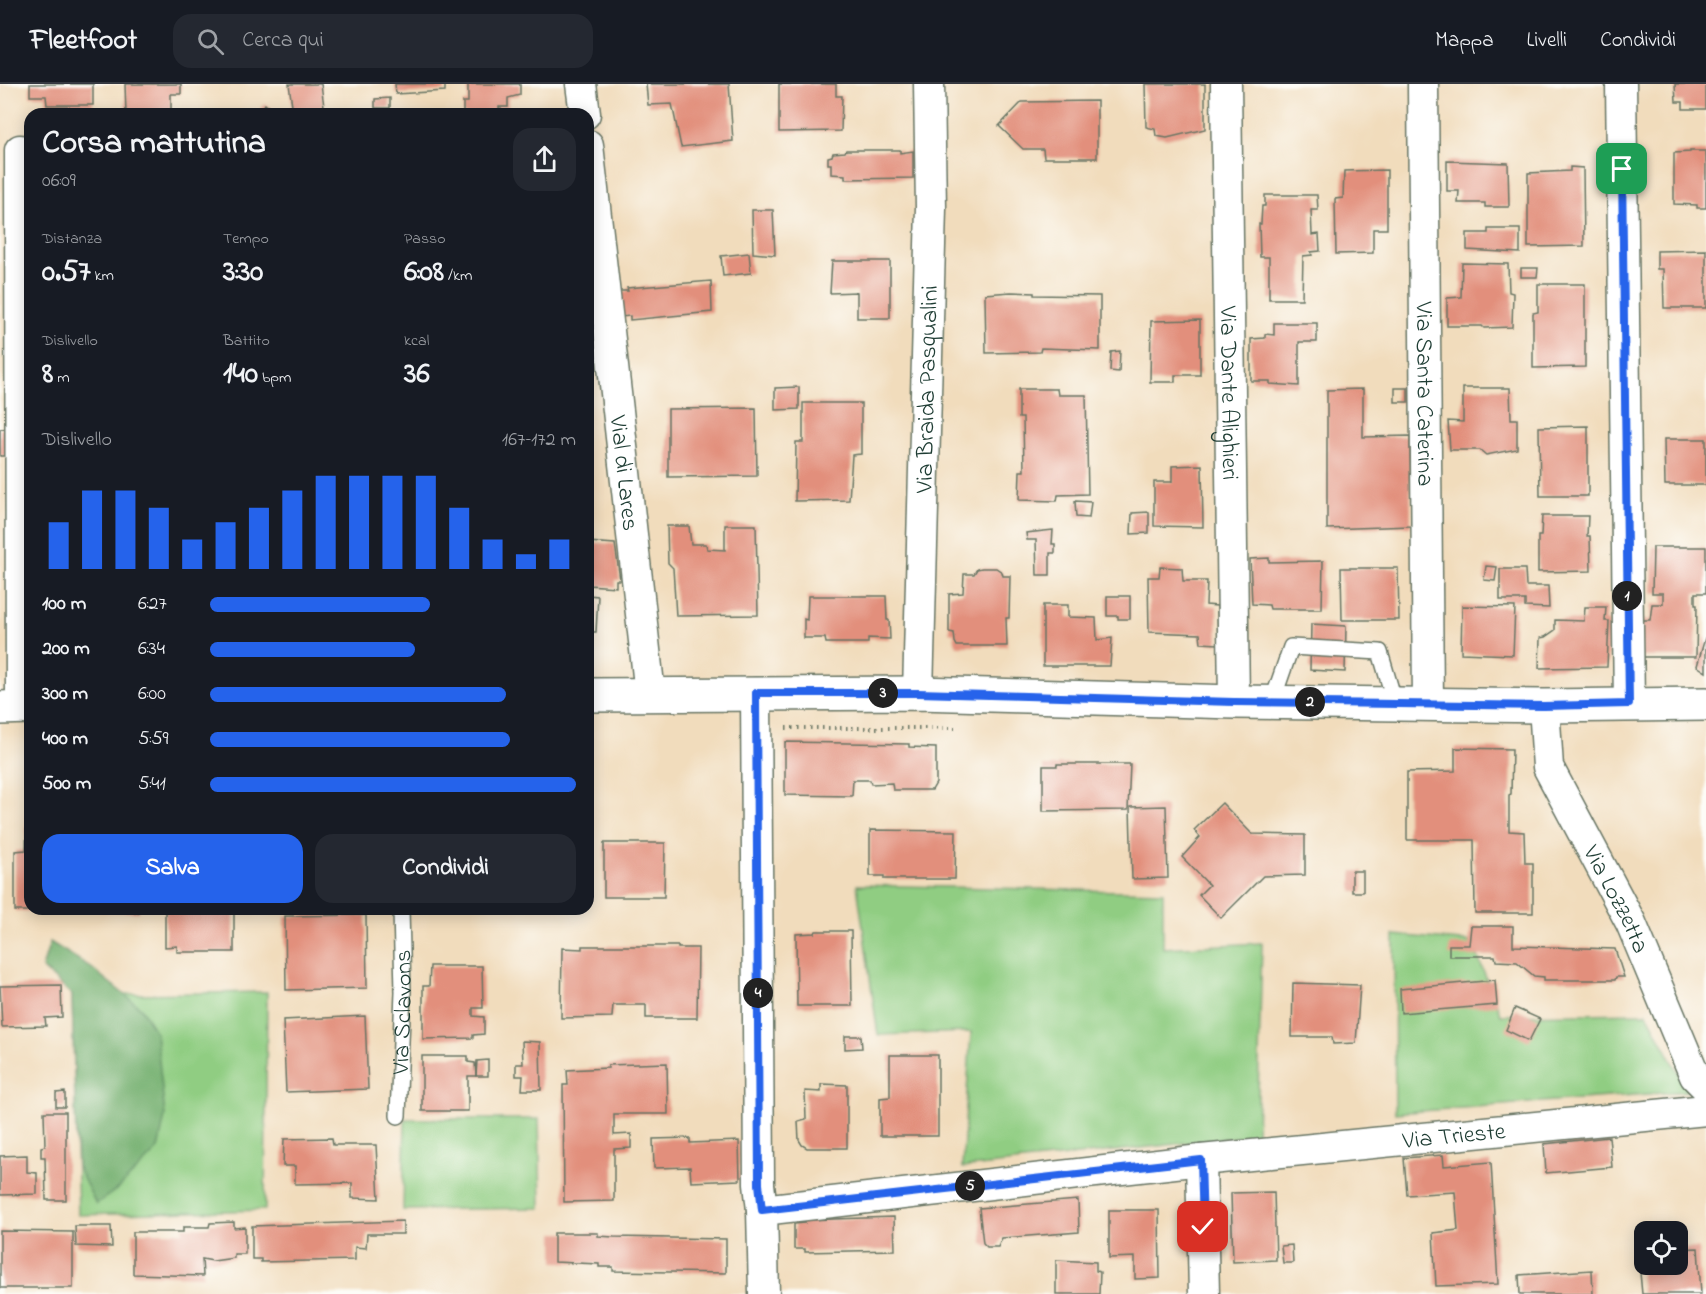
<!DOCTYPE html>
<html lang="it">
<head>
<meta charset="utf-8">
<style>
  body { margin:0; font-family:"Indie Flower",sans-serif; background:#242831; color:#f1f3f6; height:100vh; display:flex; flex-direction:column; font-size:22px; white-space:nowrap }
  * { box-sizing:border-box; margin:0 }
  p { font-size:20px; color:#9ea1a6 }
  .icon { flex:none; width:33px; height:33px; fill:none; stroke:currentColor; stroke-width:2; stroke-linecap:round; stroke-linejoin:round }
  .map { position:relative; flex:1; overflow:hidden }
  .panel { position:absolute; left:24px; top:24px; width:570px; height:807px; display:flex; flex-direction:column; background:#171b24; border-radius:18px; box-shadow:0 3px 15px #0003 }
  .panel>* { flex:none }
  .tools { position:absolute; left:1634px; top:1137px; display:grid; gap:12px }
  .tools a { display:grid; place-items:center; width:54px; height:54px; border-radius:12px; background:#171b24; box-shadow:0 3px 15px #0003; font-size:30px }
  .pin { position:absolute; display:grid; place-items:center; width:51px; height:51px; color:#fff; margin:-26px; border-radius:12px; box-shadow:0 3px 9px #0006 }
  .km { position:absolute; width:30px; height:30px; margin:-15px; border-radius:50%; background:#222; color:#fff; font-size:16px; line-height:30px; text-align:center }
  .round { display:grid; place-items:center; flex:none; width:63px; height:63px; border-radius:18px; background:#242831 }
  .overview { display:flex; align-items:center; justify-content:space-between; height:102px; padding:0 18px }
  h1 { font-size:33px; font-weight:800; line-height:45px }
  .figures { display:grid; grid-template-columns:repeat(3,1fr); gap:9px; height:102px; padding:6px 18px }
  .figures div { display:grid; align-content:center }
  .figures b { font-size:30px; font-weight:800 }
  .figures small { font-size:16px; font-weight:400 }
  .figures p { font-size:16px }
  .chart { height:168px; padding:12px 18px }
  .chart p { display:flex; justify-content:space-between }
  .chart svg { width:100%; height:108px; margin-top:6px; stroke:#2563eb; stroke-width:6 }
  .action { display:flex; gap:12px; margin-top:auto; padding:12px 18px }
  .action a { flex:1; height:69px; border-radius:18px; background:#2563eb; color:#fff; font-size:24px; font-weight:800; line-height:69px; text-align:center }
  .action a+a { background:#242831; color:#f1f3f6 }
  ul { padding:0 18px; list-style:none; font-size:20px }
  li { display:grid; grid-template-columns:96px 72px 1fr; align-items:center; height:45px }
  li i { height:15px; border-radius:8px; background:#2563eb }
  header { display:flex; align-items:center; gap:36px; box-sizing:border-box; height:84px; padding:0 30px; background:#171b24; border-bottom:2px solid #363941 }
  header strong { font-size:28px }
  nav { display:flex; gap:33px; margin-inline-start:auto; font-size:21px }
  .search { width:420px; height:54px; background:#242831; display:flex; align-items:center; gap:15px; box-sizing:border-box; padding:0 21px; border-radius:18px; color:#9ea1a6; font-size:22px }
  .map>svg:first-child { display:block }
</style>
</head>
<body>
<header>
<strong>Fleetfoot</strong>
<div class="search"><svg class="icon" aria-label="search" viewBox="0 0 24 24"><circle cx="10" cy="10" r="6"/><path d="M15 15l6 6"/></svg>Cerca qui</div>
<nav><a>Mappa</a><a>Livelli</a><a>Condividi</a></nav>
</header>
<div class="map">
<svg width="1706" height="1210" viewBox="0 0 1706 1210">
  <rect width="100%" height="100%" fill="#fdfcf7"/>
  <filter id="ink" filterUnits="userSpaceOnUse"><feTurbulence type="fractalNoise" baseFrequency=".0167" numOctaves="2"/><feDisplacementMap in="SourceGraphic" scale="12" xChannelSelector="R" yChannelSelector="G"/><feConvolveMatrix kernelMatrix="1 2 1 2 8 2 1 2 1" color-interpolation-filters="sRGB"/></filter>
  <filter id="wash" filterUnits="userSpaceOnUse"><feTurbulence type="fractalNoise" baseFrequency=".008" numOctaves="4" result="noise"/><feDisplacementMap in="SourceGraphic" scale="24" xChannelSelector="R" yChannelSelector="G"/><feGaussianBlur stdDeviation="1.35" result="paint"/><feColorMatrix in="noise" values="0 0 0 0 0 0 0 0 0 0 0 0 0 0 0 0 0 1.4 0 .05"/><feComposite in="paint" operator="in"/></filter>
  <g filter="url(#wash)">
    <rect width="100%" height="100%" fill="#f1dcbc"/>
    <g fill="#90cd82" stroke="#58855b" stroke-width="1.5">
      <path d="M857,801l306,7v56l99,-5 -5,192 -295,33 9,-136 -93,3z"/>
      <path d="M1394,851l78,7 29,73 146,-2 41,78 -293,22z"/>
      <path d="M267,908l-2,218 -187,5 -6,-220z"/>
      <path d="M405,1035h134l2,89 -138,2z"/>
    </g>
    <path fill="#74b070" stroke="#4a7652" stroke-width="1.5" d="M50,858l39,24 52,42 15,25 9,83 -7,33 -39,39 -23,16 -19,-38 -5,-171 -30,-27z"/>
    <g id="blocks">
      <g fill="#e28f7b">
        <path d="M30,0h63v21h-46l-1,-9h-16z"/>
        <path d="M125,0h56v10h-10v20h-45z"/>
        <path d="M289,0h32l4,30h-39l6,-8z"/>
        <path d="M395,0h50v7l-49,3z"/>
        <path d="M468,0h52v11l-12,3v9h-9v7h-36v-12h5z"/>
        <path d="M646,0h83l4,57 -52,6 -9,-43 -24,1z"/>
        <path d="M779,0h57v12h6l-1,35 -62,1z"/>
        <path d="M1145,0h60v45l-38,9 -11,-2 -1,-7 -9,-2z"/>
        <path d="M1675,0h31v25h-23v-7h-7z"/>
        <path d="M390,14v10h-15v-9z"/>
        <path d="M1097,17v57h-53l-1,-9h-20l-24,-23 23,-24z"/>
        <path d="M265,20l13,10h-21z"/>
        <path d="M846,66h54v3l13,-2v27l-68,1v-4l-14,-1v-10h-3v-7l4,-1 1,-3 12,-1z"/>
        <path d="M1690,67h16v57h-9v-3l-23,-1v-51l16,-1z"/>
        <path d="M1447,77l61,2 1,44h-24v-4h-27l1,-12h-12z"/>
        <path d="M1570,83l13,1 1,78 -56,1v-74l42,-2z"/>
        <path d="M1387,86v59h-14v24l-37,1 -1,-55 8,-1 1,-27z"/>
        <path d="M1265,111h52l1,15h-7l1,25 7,-1 1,17 -9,1 1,3 -9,1 -1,43h-33v-42h-9l-1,-33h2l1,-18h3z"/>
        <path d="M752,126h21l2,45 -22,-2z"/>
        <path d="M1488,145h32v24l-53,-3v-17h21z"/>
        <path d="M1706,166v58h-42l-1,-39h-6v-18z"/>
        <path d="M749,169l2,20 -28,3 -2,-20z"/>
        <path d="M832,177h58v57h-33v-26l-27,1z"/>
        <path d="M1462,179l46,1 1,28 4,1 -1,34 -28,1 -2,-2h-35v-28l14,-1z"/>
        <path d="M1521,184h17l-1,9h-16z"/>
        <path d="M711,197l1,31 -82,8v-4l-10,1 -2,-26h10l-1,-3z"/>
        <path d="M1538,200h47v83l-52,1v-55l5,-1z"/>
        <path d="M1011,208l23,1v2l66,1v54l-59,-2 -1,4 -54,1 -1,-59z"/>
        <path d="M1200,236v55h-25v7h-25l1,-61z"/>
        <path d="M1274,239h43v19h-18v44l-29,-2v-3h-19v-42l14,-1v-4l9,1z"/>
        <path d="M1120,267l-1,21 -9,-1 1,-19z"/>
        <path d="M799,303v22l-24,1v-22z"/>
        <rect x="1395" y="304" width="13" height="14"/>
        <path d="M1463,304h47l1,31h6v30l-31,6 -6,-5h-30l-2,-29 15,1z"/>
        <path d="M1019,305h38l1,6h28l2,99 -30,1 -1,6 -38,-1 1,-29h4l-1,-53h-4z"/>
        <path d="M1363,305v48l47,-1 1,90 -84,3v-139z"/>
        <path d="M803,319h58v51l-9,1 -3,45 -54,1 1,-59h7z"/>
        <path d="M756,324l1,68 -89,1v-68z"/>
        <path d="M1588,342v70h-48l-1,-69z"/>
        <path d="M11,344v28h-11v-27z"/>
        <path d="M1664,355h42v46h-41z"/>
        <path d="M1202,381l1,62 -49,-1v-44h18v-16z"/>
        <path d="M1075,417l16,1 -2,16 -13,-1z"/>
        <path d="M1149,428v21l-18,1 1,-21z"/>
        <path d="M1542,432h46l-1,20h3l1,35 -53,1v-36h3z"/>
        <path d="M725,441h31l2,90 -82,1 -3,-48 -5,-5 -1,-37h22l2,18h15l1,5 18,1z"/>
        <path d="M1053,446l-1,14h3v9h-5v22h-13l-1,-35h-9l-1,-7z"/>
        <path d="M588,458l27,2 5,36h-4v7l-28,-2z"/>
        <path d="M1653,463h53v46h-11v12h2l-1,52h-55l1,-37h8l2,-16h11v-11h-11z"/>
        <path d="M1269,474v4l54,-1 -1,48h-52l-1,-4 -17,-1 -2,-45z"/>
        <path d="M1486,482l11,1 -2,14 -11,-1z"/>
        <path d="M1160,483l22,1 1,13h24l-1,24 11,1 1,38 -17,-1 -1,-9 -51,-2 -1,-55h11z"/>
        <path d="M982,484h14l6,4 1,4h7l-1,42h-3l1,28h-50l-2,-4 -1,-9 -5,-1v-38l14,-1 1,-19h10l3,-5z"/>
        <path d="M1341,484h57l1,52h-57z"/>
        <path d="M1500,485h25l1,17h22l1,22 -24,-1v-7h-25z"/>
        <path d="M588,511l10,1 -2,36h-8z"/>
        <path d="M808,512h78l1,24h2l1,19 -22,-1v5h-42l-1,-5h-21v-19l3,1z"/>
        <path d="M1107,512h23v23h-12v-3h-11z"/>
        <path d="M1043,521h25v12l28,1 1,22 15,-2 -2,28h-67z"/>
        <path d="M1462,522l53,1 -2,48 -52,-2z"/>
        <path d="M1585,523h21l-1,14h4l-2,46 -68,1 1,-30 5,-1 10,-7v-10l29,1z"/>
        <path d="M1311,540l35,2 -1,46 -35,-2z"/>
        <path d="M1705,554h1v34l-9,-6z"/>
        <path d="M785,658l124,2v3l27,1v35l-4,7h-39l-1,-7 -21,1 -1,-4h-17l-1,16 -67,-1z"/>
        <path d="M1455,664l57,1 -1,45 -2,1v36l15,1 1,31h8v50h-58l-1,-73h-67v-68l48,-1z"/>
        <path d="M1057,680h73l-2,46 -85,1v-45h14z"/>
        <path d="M1222,719l30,31 53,1v40l-42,1 -42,42 -22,-23 10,-10 -27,-28 18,-20 -6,-7z"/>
        <path d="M1166,722l2,72 -36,1 -2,-72z"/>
        <path d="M27,730h3v95h10v2h-25v-60l11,-1z"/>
        <path d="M870,746l86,1 -1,48h-71v-3h-14z"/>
        <path d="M604,759h61l-1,54h-60z"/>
        <rect x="1352" y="787" width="11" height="21"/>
        <path d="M99,825h40v3l-40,-1z"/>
        <path d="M165,825h69v43h-57v-6l-12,1z"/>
        <path d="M366,831l1,73 -81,2 -1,-74z"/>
        <path d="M1471,842h42v20l102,3 9,28h-8l-1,3h-71v-3l-10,-1 -17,-14 -21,-1 -1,-5h-46v-11h20z"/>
        <path d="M816,847h35l1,75h-55l-1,-72 19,-1z"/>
        <path d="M582,862h96v2h20l-1,70h-51v-13h-33l-1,12 -51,1 1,-70 20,1z"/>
        <path d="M430,882h52l1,42h-10v8l11,1v17l-11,1v3l-50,1v-53h6z"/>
        <path d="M1495,896l2,25 -96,8 -1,-24z"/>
        <path d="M1293,899l67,2 -4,58 -23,1 -1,-7h-40z"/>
        <path d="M61,901l1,32 -17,1 1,8 -44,1 -2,-41z"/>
        <path d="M1515,924l25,11 -11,22 -23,-11z"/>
        <path d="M365,932l3,73 -82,3 -3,-72z"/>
        <path d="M845,952h16l1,12 -17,1z"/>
        <path d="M522,957l18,1 1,48h-19l1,-14h-7v-12h7z"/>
        <path d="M890,971h48v81h-58v-38l10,-1z"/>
        <path d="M422,972h46v6l7,1 1,13h-8v35h-46z"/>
        <path d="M488,976v16h-12l1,-15z"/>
        <path d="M667,979l1,51h-54v21l17,-1v14l-17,1v52l-50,1 -1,-117h5l-1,-15 41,-2v-3z"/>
        <path d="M821,1000l26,1v63h-40l-5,-3 -3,-5 -1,-19 8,-2 -1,-28 16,1z"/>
        <path d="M65,1008v15h-9v-14z"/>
        <path d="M44,1028h22v88h-20l-1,-43h-4v-10l4,-1z"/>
        <path d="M1609,1053l3,30 -66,6 -2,-29z"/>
        <path d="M332,1054l1,7h43l3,54 -27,-1v-15l-57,1v-18h-12l1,-27z"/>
        <path d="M690,1054v5l49,-2 1,39 -49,2 -1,-15 -36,1 -1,-29z"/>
        <path d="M27,1071v17l10,1v21l-37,1v-39z"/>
        <path d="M1443,1071l1,11 47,-4 7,122 -62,2 -3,-53 25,-3 -3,-38 -48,3 -3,-37z"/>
        <path d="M1274,1108l2,68 -43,2 -2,-69z"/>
        <path d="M1078,1116l1,32 -77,6 -4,9h-11l-4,-4 -4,-35z"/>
        <path d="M1109,1126h50l1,68 -25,1v-22l-26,1z"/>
        <path d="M894,1133l1,33 -90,2v-3h-11v-25l11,-1v-3z"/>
        <path d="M403,1137v13h-36l-1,14 -11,-1v13l-94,2v-3h-9v-33z"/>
        <path d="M234,1138v6l11,-1v27h-11v4l-21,3 -11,-2 1,17 -70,-2v-42h50v-5h26l1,-4z"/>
        <path d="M75,1142h36l1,21 -36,-1z"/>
        <path d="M0,1147l73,1v56h-73z"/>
        <path d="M554,1149h44v3l16,1 112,2v34l-113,-2v-4h-14v-3l-45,-2z"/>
        <path d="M1292,1161l1,18h-10l-2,-17z"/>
        <path d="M1698,1164l3,46h-59l-3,-32 5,-1v3h33v-15z"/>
        <path d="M1056,1176l40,2v9l4,1 -1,22h-43z"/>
        <path d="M1592,1186l1,24h-73l-1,-19z"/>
      </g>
    </g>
  </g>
  <g filter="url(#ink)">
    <use href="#blocks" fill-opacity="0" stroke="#687564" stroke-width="1.5"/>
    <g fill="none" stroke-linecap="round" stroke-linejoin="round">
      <g stroke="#687564" stroke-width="18">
        <g id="lane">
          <path d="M1272,618l19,-55 89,5 15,51"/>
          <path id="s1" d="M398,1032l5,-124 -2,-83"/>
        </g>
      </g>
      <g stroke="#687564" stroke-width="33">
        <g id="street">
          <path d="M581,0l4,30"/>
          <path id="s2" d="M1226,0l8,618"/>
          <path id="s3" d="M1423,0l5,620"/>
          <path d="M1621,0l8,620"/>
          <path id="s4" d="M588,61l62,549"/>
          <path d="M20,66l1,558"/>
          <path d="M756,609l3,491 3,26 2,84"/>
          <path id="s5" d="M918,609l13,-485 -2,-124"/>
          <path id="s6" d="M1544,622l4,61 83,156 64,153 11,11"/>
          <path d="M1201,1076l3,134"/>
          <path id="s7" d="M762,1126l439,-50 505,-50"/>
        </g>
      </g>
      <g stroke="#687564" stroke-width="36">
        <g id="secondary">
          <path d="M588,611l330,-2 316,9 310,4 162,-2"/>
          <path d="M0,624l30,-1"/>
        </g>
      </g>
      <path stroke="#687564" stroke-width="4" stroke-dasharray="1.5 4.5" stroke-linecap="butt" d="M786,644h169"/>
      <use href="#lane" stroke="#fff" stroke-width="15"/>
      <use href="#street" stroke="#fff" stroke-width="30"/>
      <use href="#secondary" stroke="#fff" stroke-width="33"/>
    </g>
  </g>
  <g fill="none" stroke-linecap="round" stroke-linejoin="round" filter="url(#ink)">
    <g stroke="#fff" stroke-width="12">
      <path id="route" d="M1203,1143l-2,-67 -439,50 -3,-26 -3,-491h162l316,9 310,4 85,-2 -7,-535"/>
    </g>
    <use href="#route" stroke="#2563eb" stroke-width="8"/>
  </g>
  <g text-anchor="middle" stroke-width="5" stroke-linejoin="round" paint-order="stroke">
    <g font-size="24" fill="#1f3d34" stroke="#fdfcf7">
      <text dy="8" stroke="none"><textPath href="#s5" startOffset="304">Via Braida Pasqualini</textPath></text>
      <text dy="8" stroke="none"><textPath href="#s2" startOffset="309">Via Dante Alighieri</textPath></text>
      <text dy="8" stroke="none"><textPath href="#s3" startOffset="310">Via Santa Caterina</textPath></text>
      <text dy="8" stroke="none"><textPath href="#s4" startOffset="330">Vial di Lares</textPath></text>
      <text dy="8" stroke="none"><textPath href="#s6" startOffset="210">Via Lozzetta</textPath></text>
      <text dy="8" stroke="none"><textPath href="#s1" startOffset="104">Via Sclavons</textPath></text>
      <text dy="8" stroke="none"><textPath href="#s7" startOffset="696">Via Trieste</textPath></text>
    </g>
  </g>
</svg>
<div class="tools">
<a><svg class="icon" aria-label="locate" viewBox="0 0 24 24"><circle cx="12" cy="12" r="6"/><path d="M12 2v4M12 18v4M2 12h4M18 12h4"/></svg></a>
</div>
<div class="pin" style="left:1622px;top:85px;background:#1e9e55"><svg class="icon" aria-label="arrive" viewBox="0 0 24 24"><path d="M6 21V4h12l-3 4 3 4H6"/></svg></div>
<div class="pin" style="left:1203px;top:1143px;background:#d93025"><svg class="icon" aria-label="check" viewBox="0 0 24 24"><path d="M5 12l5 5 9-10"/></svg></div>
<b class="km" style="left:1627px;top:512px">1</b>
<b class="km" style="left:1310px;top:618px">2</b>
<b class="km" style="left:883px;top:609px">3</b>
<b class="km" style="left:758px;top:909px">4</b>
<b class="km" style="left:970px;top:1102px">5</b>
<section class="panel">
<div class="overview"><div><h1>Corsa mattutina</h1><p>06:09</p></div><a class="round"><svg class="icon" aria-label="share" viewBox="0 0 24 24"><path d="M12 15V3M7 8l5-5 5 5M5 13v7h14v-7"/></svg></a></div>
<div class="figures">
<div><p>Distanza</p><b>0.57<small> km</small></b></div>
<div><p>Tempo</p><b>3:30</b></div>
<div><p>Passo</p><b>6:08<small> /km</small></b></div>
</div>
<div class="figures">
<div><p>Dislivello</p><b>8<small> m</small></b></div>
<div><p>Battito</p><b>140<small> bpm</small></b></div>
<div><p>kcal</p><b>36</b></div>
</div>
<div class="chart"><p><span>Dislivello</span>167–172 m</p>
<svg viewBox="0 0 160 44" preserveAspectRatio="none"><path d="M5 44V25M15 44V12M25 44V12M35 44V19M45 44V32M55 44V25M65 44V19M75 44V12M85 44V6M95 44V6M105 44V6M115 44V6M125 44V19M135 44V32M145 44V38M155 44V32"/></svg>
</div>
<ul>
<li><b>100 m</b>6:27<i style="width:60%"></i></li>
<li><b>200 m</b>6:34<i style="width:56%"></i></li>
<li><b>300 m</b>6:00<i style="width:81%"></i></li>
<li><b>400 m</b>5:59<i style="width:82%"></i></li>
<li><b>500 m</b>5:41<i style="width:100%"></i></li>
</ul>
<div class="action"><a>Salva</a><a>Condividi</a></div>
</section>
</div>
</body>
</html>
